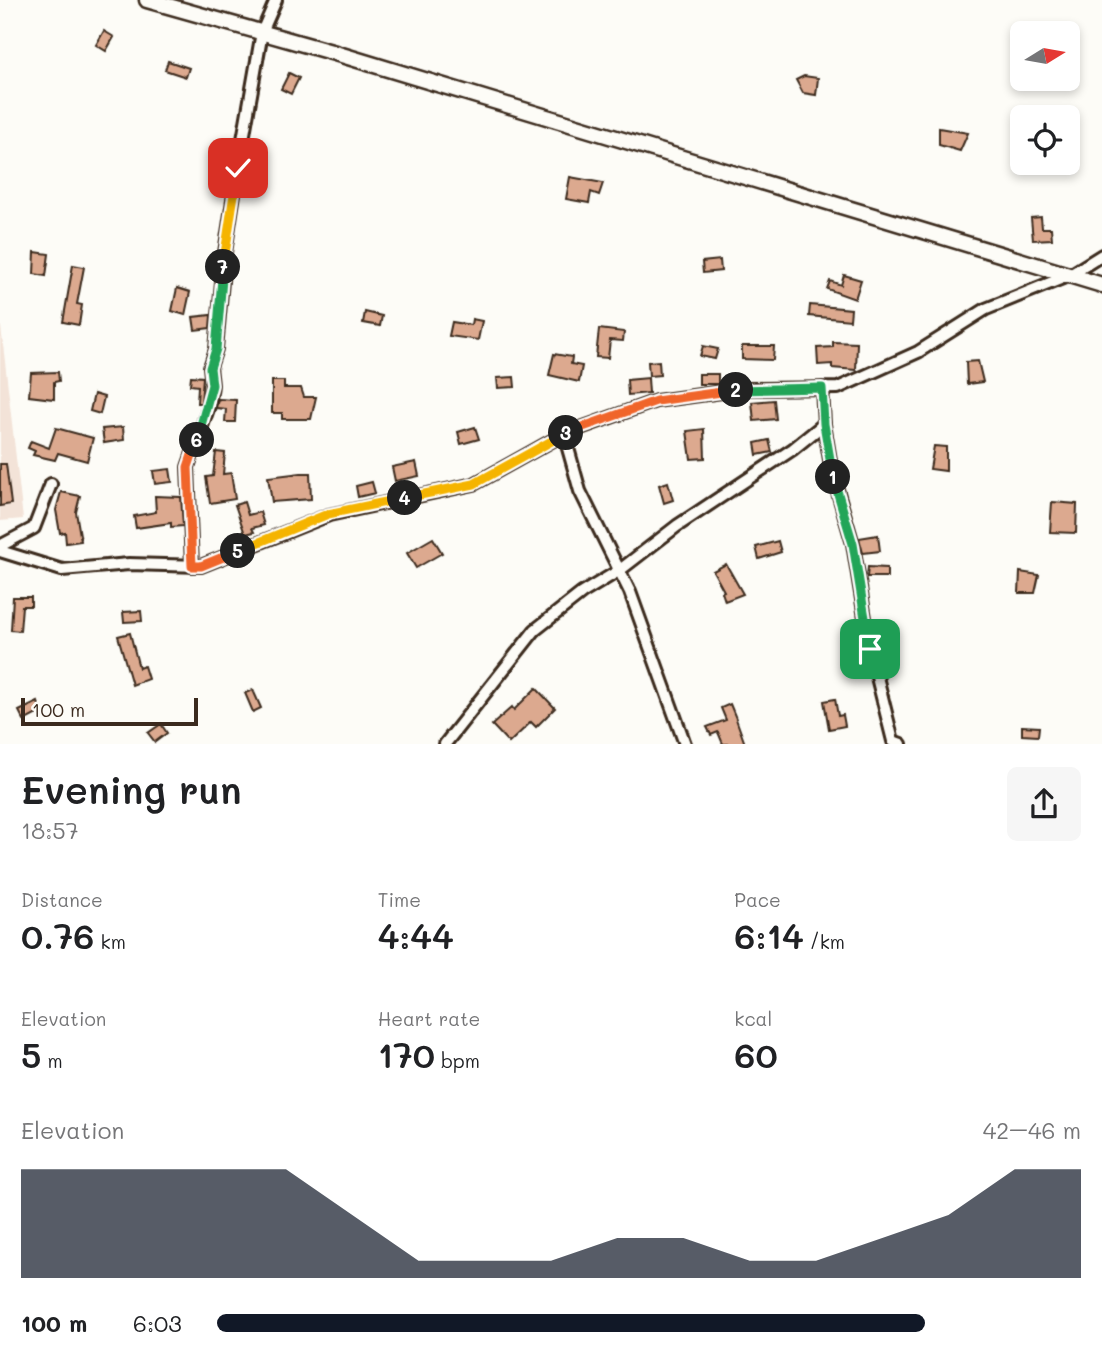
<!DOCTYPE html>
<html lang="en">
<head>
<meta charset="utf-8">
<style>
  body { margin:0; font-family:Mali,sans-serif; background:#f6f6f6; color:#202124; height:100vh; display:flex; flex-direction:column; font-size:26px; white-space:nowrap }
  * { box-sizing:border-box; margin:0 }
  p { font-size:23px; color:#757577 }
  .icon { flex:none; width:38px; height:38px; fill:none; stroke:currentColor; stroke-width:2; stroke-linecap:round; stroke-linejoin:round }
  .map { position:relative; height:744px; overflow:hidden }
  .sheet { display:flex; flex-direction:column; background:#fff; flex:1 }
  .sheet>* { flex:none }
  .needle { width:46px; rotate:79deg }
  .fabs { position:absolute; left:1010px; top:21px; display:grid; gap:14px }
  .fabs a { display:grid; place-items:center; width:70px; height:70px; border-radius:10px; background:#fff; box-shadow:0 4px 10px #0003; font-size:35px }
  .scale { position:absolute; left:21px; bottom:18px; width:177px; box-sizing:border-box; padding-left:7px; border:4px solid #3b2a1e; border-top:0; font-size:19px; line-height:24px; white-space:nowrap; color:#3b2a1e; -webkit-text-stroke:5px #fdfcf7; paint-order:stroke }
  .pin { position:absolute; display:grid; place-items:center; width:60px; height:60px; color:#fff; margin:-30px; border-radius:14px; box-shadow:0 4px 10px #0006 }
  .km { position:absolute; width:35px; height:35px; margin:-18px; border-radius:50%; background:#222; color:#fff; font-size:19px; line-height:35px; text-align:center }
  .round { display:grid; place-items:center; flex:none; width:74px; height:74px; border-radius:10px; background:#f6f6f6 }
  .overview { display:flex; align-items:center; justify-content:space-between; height:119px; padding:0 21px }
  h1 { font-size:38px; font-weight:600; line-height:52px }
  .stats { display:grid; grid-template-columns:repeat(3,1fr); gap:10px; height:119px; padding:7px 21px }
  .stats div { display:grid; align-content:center }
  .stats b { font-size:35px; font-weight:600 }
  .stats small { font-size:19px; font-weight:400 }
  .stats p { font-size:19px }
  .chart { height:196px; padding:14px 21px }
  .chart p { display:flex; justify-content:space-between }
  .chart svg { width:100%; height:126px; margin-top:7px; fill:#111827; opacity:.7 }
  ul { padding:0 21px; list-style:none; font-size:23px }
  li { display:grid; grid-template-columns:112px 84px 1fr; align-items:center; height:52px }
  li i { height:18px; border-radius:9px; background:#111827 }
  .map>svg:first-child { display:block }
</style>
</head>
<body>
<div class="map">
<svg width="1102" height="744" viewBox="0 0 1102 744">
  <rect width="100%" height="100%" fill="#fdfcf7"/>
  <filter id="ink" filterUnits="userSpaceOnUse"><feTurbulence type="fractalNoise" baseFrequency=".0143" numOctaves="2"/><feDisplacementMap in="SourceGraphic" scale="14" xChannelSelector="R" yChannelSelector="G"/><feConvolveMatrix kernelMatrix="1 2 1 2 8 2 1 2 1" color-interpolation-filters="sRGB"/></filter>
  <g filter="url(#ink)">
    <path fill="#f3e3d8" d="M0,318l23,201 -23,2z"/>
    <g fill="#dca98f" stroke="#3b2a1e" stroke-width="2">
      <path d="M104,31l10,6 -8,14 -10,-6z"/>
      <path d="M168,61l21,7 -3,9 -21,-7z"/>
      <path d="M289,73l10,5 -8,16 -10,-5z"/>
      <path d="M804,76l14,2 -2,17 -13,-2 -7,-13z"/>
      <path d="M939,128l29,5 -8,18 -21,-6z"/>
      <path d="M570,177l33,6 -4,12 -8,-3 -2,11 -23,-4z"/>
      <path d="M1041,217l1,11h9l1,11 -19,1 -2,-22z"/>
      <path d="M35,252l14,2 -3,22 -12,-2z"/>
      <path d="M720,260l1,11 -18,2 -1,-11z"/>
      <path d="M73,265l11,2 -7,37 5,1 -3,20 -16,-3z"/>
      <path d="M844,275l17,5 -6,19 -28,-10 3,-8 11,4z"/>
      <path d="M177,288l13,4 -5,23 -13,-4z"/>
      <path d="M810,305l41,4 -1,11 -41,-4z"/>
      <path d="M365,312l17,4 -2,10 -17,-3z"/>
      <path d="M211,315l-1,13 -15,2 -2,-13z"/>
      <path d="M472,319l10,2 -4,19 -29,-4 3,-14 19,3z"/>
      <path d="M599,329l25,3 -1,9 -13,-1 -2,18 -12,-1z"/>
      <path d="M833,342l24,1 -1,27 -24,-2v-4l-14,1 -1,-17 16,-1z"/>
      <path d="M703,346l15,3 -3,10 -15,-3z"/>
      <path d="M742,346h32l-1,14 -31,-1z"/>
      <path d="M554,354l18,3 -1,7 11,2 -3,16 -30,-7z"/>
      <path d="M659,361l1,14 -11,1 -1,-14z"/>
      <path d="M978,361l5,21 -16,2 -1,-22z"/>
      <path d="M58,372l1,9 -5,1v17l-25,-3 2,-23z"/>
      <rect x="699" y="374" width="19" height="10"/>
      <path d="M191,376l12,1 -2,26h-4l1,-17 -8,-1z"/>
      <path d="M514,377l1,10 -17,1 -1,-10z"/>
      <path d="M648,378l1,15 -21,2 -1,-15z"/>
      <path d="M272,381h12v7h17l3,9h12l-5,22h-29v-6h-10z"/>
      <path d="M94,394l10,3 -4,17 -10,-3z"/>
      <path d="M218,399l18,1 -1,22h-10l1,-13 -10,-1z"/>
      <path d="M774,400l2,19 -22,2 -2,-19z"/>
      <path d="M123,427l1,13 -20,3 -2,-14z"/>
      <path d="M475,427l4,12 -18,5 -3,-12z"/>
      <path d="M56,428l37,10 -6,23 -29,-8 -3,7 -22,-5 2,-4 -7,-3 3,-7 18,7z"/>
      <path d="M704,429l1,29 -14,1 -4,-28z"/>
      <path d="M769,440l3,12 -15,3 -2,-12z"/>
      <path d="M934,446l12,1v24l-16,-2z"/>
      <path d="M216,452l9,1 -2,21 8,-1 4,26 -25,4 -4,-26 7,-1z"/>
      <path d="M416,462l3,14 -24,5 -3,-14z"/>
      <path d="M0,464h6l5,40 -11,2z"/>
      <path d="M170,469l2,13 -17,2 -2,-13z"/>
      <path d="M301,473h9l1,26 -39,3 -4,-25z"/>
      <path d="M372,482l3,11 -17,4 -2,-11z"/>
      <path d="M668,482l5,18 -9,3 -5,-18z"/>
      <path d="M61,492l19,4 -4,16 5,29 -15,2 -1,-11 -5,1 -4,-23z"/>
      <path d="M155,496l26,1 2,29 -12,1v-4l-35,5 -2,-12 22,-4z"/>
      <path d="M244,502l4,13 12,-3 4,13 -12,3 2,4 -9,2 -10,-29z"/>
      <path d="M1052,502l25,2 -1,29 -26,-1z"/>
      <path d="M878,535l2,16 -17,2 -4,-15z"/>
      <path d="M433,538l9,15 -26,15 -9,-15z"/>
      <path d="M778,541l3,11 -22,7 -3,-12z"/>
      <path d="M726,564l17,30 -18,7 -3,-9 2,-1 -11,-20z"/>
      <path d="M868,567l19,1v9h-20z"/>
      <path d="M1020,572l19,3 -4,18h-16z"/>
      <path d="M13,597h18v9h-9l-2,25 -9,-1z"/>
      <path d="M141,611l1,10 -18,1 -1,-10z"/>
      <path d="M130,633l9,35 5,-2 4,13 -16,6 -14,-49z"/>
      <path d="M536,688l19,20 -19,19 -5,-5 -22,21 -17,-18 20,-18 2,3z"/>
      <path d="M253,690l8,18 -8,4 -8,-19z"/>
      <path d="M835,699l3,17 5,-1 2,11 -16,3 -5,-28z"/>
      <path d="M38,702l3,10 -17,9 -5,-10z"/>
      <path d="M730,704l5,12 10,28h-22l-5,-12 -7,3 -4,-8 19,-7 -5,-12z"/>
      <path d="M161,724l6,9 -12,9 -7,-9z"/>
      <path d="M1022,726l17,1 -1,9 -16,-1z"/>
    </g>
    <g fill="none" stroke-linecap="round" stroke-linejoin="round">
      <g stroke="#3b2a1e" stroke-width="16">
        <g id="minor">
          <path d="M822,388l2,36 8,48 21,72 17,105 23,92 8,3"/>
          <path d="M564,434l16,57 50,101 55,152"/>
          <path d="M0,546l34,-18 17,-44"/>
          <path d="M0,551l62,19 67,-6 72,2 128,-51 145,-31 90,-50 92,-33 88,-12 94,-1 80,-36 68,-43 84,-34 32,-20"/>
          <path d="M192,566l-4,-99 21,-61 3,-21 -2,-18 6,-18 8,-90 14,-91 24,-136 14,-32"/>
          <path d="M445,744l90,-114 47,-37 38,-23 57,-44 116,-77 31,-25"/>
        </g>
      </g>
      <g stroke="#3b2a1e" stroke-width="19">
        <path id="tertiary" d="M147,0l188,53 767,232"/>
      </g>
      <use href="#minor" stroke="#fdfcf7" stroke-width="10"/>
      <use href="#tertiary" stroke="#fdfcf7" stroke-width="14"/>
    </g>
  </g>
  <g fill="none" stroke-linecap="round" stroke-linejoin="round" filter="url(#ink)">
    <g stroke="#fff" stroke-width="14">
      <path id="split-1" d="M833,477l20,67 17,105"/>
    </g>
    <g stroke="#fff" stroke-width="14">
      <path id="split-2" d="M736,390l86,-2 2,36 9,53"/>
    </g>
    <g stroke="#fff" stroke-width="14">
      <path id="split-3" d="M566,433l90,-32 80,-11"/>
    </g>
    <g stroke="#fff" stroke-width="14">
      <path id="split-4" d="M405,498l69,-14 92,-51"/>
    </g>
    <g stroke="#fff" stroke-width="14">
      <path id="split-5" d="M238,551l90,-37 77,-16"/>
    </g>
    <g stroke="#fff" stroke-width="14">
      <path id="split-6" d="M197,440l-9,27 4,99h9l37,-15"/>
    </g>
    <g stroke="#fff" stroke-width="14">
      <path id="split-7" d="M197,440l15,-55 -2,-17 6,-19 7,-82"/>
    </g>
    <g stroke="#fff" stroke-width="14">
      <path id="split-8" d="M223,267l15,-99"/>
    </g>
    <use href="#split-1" stroke="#22a559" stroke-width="9"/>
    <use href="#split-2" stroke="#22a559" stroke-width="9"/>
    <use href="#split-3" stroke="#f0652b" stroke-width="9"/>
    <use href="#split-4" stroke="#f5b400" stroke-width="9"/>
    <use href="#split-5" stroke="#f5b400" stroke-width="9"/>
    <use href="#split-6" stroke="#f0652b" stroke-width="9"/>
    <use href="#split-7" stroke="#22a559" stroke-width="9"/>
    <use href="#split-8" stroke="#f5b400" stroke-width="9"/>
  </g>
</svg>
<div class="fabs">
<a><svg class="needle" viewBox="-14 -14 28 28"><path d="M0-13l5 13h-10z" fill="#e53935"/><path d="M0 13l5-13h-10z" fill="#757577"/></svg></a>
<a><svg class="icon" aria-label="locate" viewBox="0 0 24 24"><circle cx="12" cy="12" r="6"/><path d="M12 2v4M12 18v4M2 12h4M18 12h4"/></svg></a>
</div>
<div class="scale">100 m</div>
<div class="pin" style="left:870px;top:649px;background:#1e9e55"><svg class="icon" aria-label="arrive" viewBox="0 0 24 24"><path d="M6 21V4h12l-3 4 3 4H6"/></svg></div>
<div class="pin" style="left:238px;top:168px;background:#d93025"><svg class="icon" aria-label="check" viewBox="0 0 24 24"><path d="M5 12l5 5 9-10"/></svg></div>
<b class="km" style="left:833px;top:477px">1</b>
<b class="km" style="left:736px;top:390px">2</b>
<b class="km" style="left:566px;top:433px">3</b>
<b class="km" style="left:405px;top:498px">4</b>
<b class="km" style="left:238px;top:551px">5</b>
<b class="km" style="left:197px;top:440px">6</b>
<b class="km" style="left:223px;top:267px">7</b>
</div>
<section class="sheet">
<div class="overview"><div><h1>Evening run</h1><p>18:57</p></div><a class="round"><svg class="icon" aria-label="share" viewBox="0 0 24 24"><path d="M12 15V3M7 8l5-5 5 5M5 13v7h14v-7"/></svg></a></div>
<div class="stats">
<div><p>Distance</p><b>0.76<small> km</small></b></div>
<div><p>Time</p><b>4:44</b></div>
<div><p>Pace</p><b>6:14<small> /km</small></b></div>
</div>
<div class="stats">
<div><p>Elevation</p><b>5<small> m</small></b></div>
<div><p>Heart rate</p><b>170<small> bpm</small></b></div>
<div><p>kcal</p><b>60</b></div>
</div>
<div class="chart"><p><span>Elevation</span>42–46 m</p>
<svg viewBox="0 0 160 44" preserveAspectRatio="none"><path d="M0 44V6L10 6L20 6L30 6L40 6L50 22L60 38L70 38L80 38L90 30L100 30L110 38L120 38L130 30L140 22L150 6L160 6V44z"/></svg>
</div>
<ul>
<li><b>100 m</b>6:03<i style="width:82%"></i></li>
</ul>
</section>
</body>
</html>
